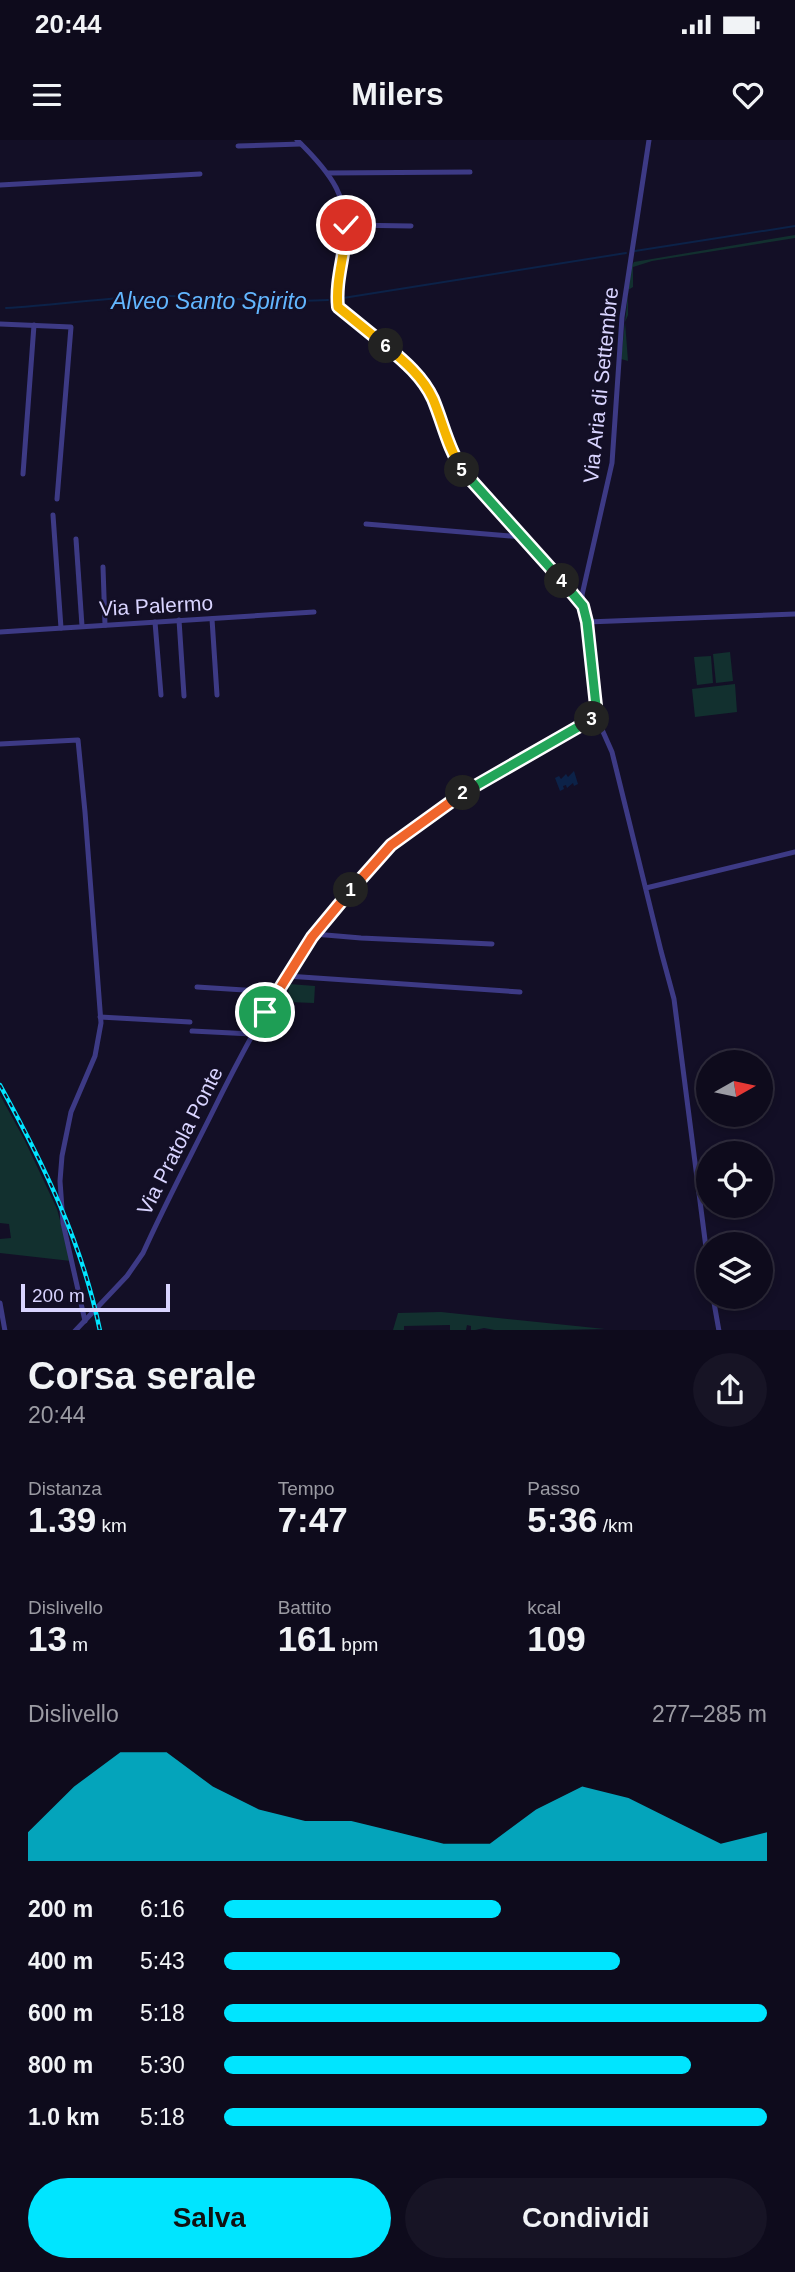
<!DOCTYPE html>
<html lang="it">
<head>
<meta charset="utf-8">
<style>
  body { margin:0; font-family:Helvetica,sans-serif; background:#171425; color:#f1f3f6; height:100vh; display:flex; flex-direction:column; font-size:26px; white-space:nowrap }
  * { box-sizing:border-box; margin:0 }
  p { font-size:23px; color:#9b9ba3 }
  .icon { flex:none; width:38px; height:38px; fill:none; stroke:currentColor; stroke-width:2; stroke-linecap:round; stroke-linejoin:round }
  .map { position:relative; height:1190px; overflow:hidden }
  .sheet { display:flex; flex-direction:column; background:#0e0b1c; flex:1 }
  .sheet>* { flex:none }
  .needle { width:46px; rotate:81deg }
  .controls { position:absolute; left:696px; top:910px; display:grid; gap:14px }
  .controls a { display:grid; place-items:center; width:77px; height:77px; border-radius:50%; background:#0e0b1c; box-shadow:0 4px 10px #0003,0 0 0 2px #2e2b3b; font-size:35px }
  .scale { position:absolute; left:21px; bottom:18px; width:149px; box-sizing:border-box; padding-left:7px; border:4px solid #d9d4ff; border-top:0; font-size:19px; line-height:24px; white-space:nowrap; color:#d9d4ff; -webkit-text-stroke:5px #130f26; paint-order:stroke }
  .pin { position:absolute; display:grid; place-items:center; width:60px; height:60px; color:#fff; margin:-30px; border:4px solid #fff; border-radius:50%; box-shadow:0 2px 7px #0007 }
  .km { position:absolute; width:35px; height:35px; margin:-18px; border-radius:50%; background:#222; color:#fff; font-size:19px; line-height:35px; text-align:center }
  .round { display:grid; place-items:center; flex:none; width:74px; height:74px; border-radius:37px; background:#171425 }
  .summary { display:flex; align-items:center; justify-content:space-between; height:119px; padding:0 28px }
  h1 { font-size:38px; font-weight:600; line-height:52px }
  .metrics { display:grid; grid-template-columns:repeat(3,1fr); gap:10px; height:119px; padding:7px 28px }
  .metrics div { display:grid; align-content:center }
  .metrics b { font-size:35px; font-weight:600 }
  .metrics small { font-size:19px; font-weight:400 }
  .metrics p { font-size:19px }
  .chart { height:196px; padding:14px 28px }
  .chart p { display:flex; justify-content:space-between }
  .chart svg { width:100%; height:126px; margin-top:7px; fill:#00e5ff; opacity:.7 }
  .action { display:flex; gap:14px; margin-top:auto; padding:14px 28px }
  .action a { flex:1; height:80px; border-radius:42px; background:#00e5ff; color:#111; font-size:28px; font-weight:600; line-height:80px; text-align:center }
  .action a+a { background:#171425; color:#f1f3f6 }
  ul { padding:0 28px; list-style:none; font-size:23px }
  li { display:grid; grid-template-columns:112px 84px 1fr; align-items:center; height:52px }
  li i { height:18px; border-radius:9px; background:#00e5ff }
  .status { display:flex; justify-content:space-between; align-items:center; height:49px; padding:0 35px; background:#0e0b1c; direction:ltr }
  .status svg { height:19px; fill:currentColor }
  header { display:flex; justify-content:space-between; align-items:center; height:91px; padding:0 28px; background:#0e0b1c; font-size:32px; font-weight:600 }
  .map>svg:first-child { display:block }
</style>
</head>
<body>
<div class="status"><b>20:44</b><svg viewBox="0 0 49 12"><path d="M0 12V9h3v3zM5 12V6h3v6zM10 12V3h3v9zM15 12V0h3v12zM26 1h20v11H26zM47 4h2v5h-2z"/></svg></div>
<header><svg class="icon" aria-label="menu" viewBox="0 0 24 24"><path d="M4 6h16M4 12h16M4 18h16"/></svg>Milers<svg class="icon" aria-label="heart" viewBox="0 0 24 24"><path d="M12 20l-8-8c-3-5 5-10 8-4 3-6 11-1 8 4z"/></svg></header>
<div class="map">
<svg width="795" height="1191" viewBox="0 0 795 1191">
  <rect width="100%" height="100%" fill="#130f26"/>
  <g fill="#12302f">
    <path d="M795,95v3l-143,23 -19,6v20l-5,3v25l-3,7 3,39 -7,-2 10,-92 3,-5z"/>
    <path d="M730,512l3,29 -17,2 -3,-29z"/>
    <path d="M711,516l2,27 -16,2 -3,-28z"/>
    <path d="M735,544l2,28 -42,5 -3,-28z"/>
    <path d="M289,844l26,2 -1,17 -26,-1z"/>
    <path d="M0,955l25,46 32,68 14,52 -71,-8v-14l11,-1 -2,-14 -9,-1z"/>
    <path d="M441,1172l164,17 -105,2 -16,-3 -13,3v-5l-4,-1 -1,5 -16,1v-6l-46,1v4h-11l5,-17z"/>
  </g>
  <path fill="#0c2248" d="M574,631l4,13 -4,2 -1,-3 -6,5 -1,-3 -3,1 1,3 -4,2 -5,-13 4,-2 2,3 5,-5 2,3z"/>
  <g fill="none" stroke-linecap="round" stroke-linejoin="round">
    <g stroke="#0c2248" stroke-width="2">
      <path d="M635,111l160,-25"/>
      <path d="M343,158l283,-45"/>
      <path d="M6,168c54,-3 107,-12 161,-12 55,1 106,7 161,4"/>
    </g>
    <g stroke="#3d3a85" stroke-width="5">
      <path d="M297,0c33,32 56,60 47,108 -3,20 -9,39 -6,59 32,27 77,52 95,91 11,26 16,52 31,76l119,132"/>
      <path d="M649,0l-27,177 -10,146 -30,132 5,27 9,94 16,36 49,199 13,48 35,272"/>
      <path d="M238,6l63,-2"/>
      <path d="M328,33l142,-1"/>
      <path d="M0,45l200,-11"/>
      <path d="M346,85l65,1"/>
      <path d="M0,184l71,3 -14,172"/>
      <path d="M23,334l11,-149"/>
      <path d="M53,375l8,113"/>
      <path d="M366,384l157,13"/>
      <path d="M76,399l6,87"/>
      <path d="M103,427l2,58"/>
      <path d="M212,479l5,76"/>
      <path d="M179,480l5,76"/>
      <path d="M155,482l6,73"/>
      <path d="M587,482l208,-8"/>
      <path d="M0,492l314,-20"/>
      <path d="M0,604l78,-4 7,72 16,211 -6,33 -24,56 -9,44 -2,25 3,42 22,98"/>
      <path d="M646,748l149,-36"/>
      <path d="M314,794l47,4 131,6"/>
      <path d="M287,836l233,16"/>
      <path d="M197,847l80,5"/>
      <path d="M100,877l90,5"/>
      <path d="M192,891l60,3"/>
      <path d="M713,1157l6,34"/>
      <path d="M0,1163l5,28"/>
      <path d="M75,1191l52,-55 16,-23c21,-47 45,-92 68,-138 38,-77 78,-151 133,-217 16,-19 31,-40 50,-56 60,-52 135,-84 202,-126"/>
    </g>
    <g stroke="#00e5ff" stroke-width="4.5">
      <path id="rail" d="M0,945c43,78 82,157 100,246"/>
    </g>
    <use href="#rail" stroke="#130f26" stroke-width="2" stroke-dasharray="5" stroke-linecap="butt"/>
  </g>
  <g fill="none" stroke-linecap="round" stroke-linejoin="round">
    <g stroke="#fff" stroke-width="14">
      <path id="split-1" d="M265,872l47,-75 39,-47"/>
    </g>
    <g stroke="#fff" stroke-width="14">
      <path id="split-2" d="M351,750l40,-45 72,-52"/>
    </g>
    <g stroke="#fff" stroke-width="14">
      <path id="split-3" d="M463,653l129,-74"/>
    </g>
    <g stroke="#fff" stroke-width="14">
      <path id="split-4" d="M562,441l21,25 4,16 9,84v10l-4,3"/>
    </g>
    <g stroke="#fff" stroke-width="14">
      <path id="split-5" d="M462,330l100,111"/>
    </g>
    <g stroke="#fff" stroke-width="14">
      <path id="split-6" d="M386,206c18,15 37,31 47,53 10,24 15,49 29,71"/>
    </g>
    <g stroke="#fff" stroke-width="14">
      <path id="split-7" d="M346,85c0,28 -11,54 -8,82l48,39"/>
    </g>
    <use href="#split-1" stroke="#f0652b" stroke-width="9"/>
    <use href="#split-2" stroke="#f0652b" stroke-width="9"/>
    <use href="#split-3" stroke="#22a559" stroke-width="9"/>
    <use href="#split-4" stroke="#22a559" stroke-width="9"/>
    <use href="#split-5" stroke="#22a559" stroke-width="9"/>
    <use href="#split-6" stroke="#f5b400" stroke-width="9"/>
    <use href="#split-7" stroke="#f5b400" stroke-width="9"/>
  </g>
  <g text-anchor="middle" stroke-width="5" stroke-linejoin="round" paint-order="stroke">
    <g font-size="21" fill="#d9d4ff" stroke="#130f26">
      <text transform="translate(601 245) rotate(-84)" y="7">Via Aria di Settembre</text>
      <text transform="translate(156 466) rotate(-3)" y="7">Via Palermo</text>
      <text transform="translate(180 1001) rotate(-63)" y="7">Via Pratola Ponte</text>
    </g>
    <g font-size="23" font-style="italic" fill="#62b6ff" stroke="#130f26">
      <text x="209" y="169">Alveo Santo Spirito</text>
    </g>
  </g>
</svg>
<div class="controls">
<a><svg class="needle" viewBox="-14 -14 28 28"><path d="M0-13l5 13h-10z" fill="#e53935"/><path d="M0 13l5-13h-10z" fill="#9b9ba3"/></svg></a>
<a><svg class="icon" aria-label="locate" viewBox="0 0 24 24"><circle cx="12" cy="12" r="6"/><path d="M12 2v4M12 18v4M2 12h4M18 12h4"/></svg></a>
<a><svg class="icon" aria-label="layers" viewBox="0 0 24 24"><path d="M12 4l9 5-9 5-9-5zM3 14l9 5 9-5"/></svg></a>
</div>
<div class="scale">200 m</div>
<div class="pin" style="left:265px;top:872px;background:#1e9e55"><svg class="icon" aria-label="arrive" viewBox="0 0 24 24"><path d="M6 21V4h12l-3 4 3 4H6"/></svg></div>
<div class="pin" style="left:346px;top:85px;background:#d93025"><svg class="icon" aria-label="check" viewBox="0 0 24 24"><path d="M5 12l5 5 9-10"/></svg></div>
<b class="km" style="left:351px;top:750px">1</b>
<b class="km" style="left:463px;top:653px">2</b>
<b class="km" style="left:592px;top:579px">3</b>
<b class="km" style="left:562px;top:441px">4</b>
<b class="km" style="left:462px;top:330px">5</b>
<b class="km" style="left:386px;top:206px">6</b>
</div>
<section class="sheet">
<div class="summary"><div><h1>Corsa serale</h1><p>20:44</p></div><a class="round"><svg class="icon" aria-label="share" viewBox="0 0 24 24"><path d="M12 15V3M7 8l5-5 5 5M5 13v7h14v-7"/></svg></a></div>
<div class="metrics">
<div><p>Distanza</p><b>1.39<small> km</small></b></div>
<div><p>Tempo</p><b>7:47</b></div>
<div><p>Passo</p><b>5:36<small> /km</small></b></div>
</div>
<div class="metrics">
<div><p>Dislivello</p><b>13<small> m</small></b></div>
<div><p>Battito</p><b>161<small> bpm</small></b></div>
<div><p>kcal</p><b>109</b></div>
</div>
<div class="chart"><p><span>Dislivello</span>277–285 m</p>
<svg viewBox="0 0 160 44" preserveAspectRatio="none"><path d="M0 44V34L10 18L20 6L30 6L40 18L50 26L60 30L70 30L80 34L90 38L100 38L110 26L120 18L130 22L140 30L150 38L160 34V44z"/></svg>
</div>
<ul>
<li><b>200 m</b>6:16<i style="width:51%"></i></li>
<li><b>400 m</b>5:43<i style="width:73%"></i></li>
<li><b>600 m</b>5:18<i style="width:100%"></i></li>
<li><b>800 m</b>5:30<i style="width:86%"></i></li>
<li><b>1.0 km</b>5:18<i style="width:100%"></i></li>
</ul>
<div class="action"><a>Salva</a><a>Condividi</a></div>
</section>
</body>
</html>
